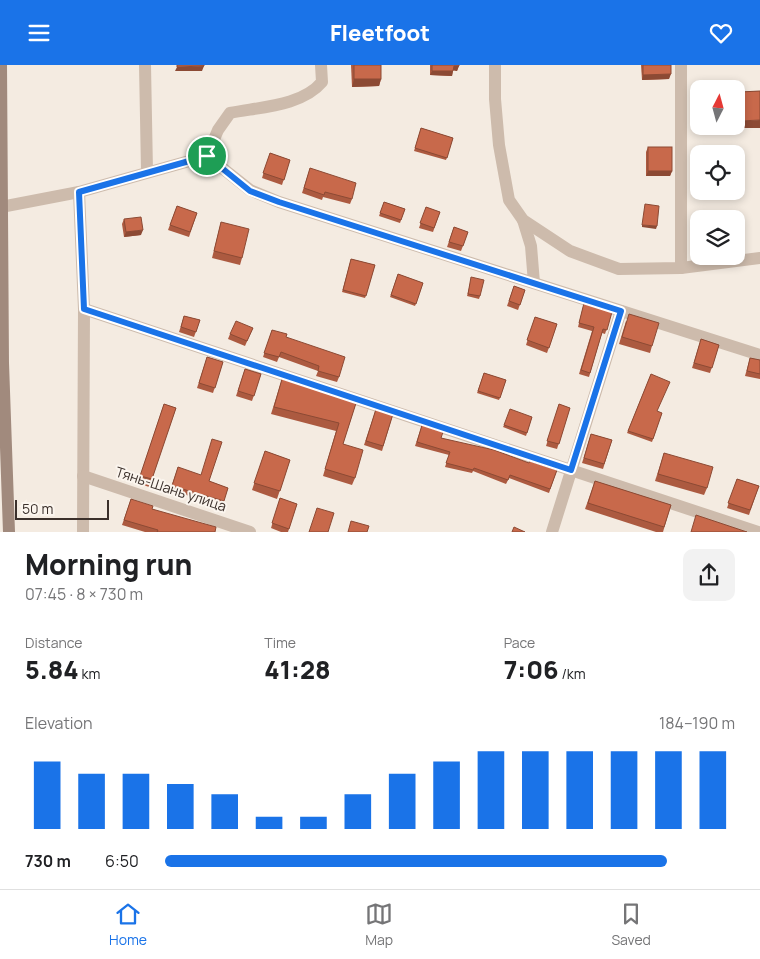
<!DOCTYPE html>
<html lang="en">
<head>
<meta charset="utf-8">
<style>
  body { margin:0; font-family:Manrope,sans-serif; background:#f2f2f2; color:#202124; height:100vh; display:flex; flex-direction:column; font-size:19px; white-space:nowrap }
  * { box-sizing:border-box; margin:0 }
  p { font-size:16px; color:#757577 }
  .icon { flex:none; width:28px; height:28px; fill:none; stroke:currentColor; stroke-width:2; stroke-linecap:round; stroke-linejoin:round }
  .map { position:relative; height:467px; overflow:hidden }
  .drawer { display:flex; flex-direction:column; background:#fff; flex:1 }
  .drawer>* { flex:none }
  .needle { width:32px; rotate:6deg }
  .buttons { position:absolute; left:690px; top:15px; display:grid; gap:10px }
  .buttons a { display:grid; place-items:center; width:55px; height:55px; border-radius:10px; background:#fff; box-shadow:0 2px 8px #0003; font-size:25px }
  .scale { position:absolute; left:15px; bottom:12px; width:94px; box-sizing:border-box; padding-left:5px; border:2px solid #3b302b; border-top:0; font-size:14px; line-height:18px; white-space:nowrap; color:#3b302b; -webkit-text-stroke:4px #fbf5ee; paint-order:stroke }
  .pin { position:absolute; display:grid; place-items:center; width:42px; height:42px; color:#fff; margin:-21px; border:2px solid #fff; border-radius:50%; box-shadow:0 1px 5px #0007 }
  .round { display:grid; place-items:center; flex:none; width:52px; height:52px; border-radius:10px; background:#f2f2f2 }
  .head { display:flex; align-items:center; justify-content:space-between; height:85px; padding:0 25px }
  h1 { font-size:28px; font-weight:800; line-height:38px }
  .stats { display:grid; grid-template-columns:repeat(3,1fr); gap:8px; height:85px; padding:5px 25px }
  .stats div { display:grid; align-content:center }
  .stats b { font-size:25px; font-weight:800 }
  .stats small { font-size:14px; font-weight:400 }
  .stats p { font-size:14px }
  .chart { height:140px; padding:10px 25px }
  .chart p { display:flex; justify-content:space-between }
  .chart svg { width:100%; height:90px; margin-top:5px; stroke:#1a73e8; stroke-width:6 }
  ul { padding:0 25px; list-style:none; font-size:16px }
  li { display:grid; grid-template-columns:80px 60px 1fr; align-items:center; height:38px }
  li i { height:12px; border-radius:6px; background:#1a73e8 }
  header { display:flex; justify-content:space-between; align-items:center; height:65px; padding:0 25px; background:#1a73e8; color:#fff; font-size:22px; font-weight:800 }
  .dock { display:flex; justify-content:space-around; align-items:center; height:70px; border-top:1px solid #e0e0e0; background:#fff; font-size:14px; color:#757577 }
  .dock a { display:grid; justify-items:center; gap:2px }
  .dock .current { color:#1a73e8 }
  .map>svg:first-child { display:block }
</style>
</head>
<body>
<header><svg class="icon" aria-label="menu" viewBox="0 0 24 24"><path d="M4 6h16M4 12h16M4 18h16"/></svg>Fleetfoot<svg class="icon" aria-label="heart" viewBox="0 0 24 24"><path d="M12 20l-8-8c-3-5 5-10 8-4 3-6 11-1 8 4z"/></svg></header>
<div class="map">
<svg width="760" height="467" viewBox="0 0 760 467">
  <rect width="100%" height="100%" fill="#f4ebe1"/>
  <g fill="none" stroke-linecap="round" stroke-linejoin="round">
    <g stroke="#cdbbac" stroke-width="12">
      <path d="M145,0l2,106"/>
      <path d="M495,0v34l4,46 10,55 14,20 47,31 49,18 62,-1 79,-10"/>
      <path d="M207,91l43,34 29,12 481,153"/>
      <path d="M79,127l5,117 -1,223"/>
      <path d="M1,142l78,-15 128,-36 11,-26 12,-17c30,-6 72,-7 92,-31l-1,-17"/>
      <path d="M523,155l8,26 3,37"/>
      <path d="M681,203v-203"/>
      <path d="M84,244l674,223"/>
      <path d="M83,411l167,56"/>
      <path d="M552,467l69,-221"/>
    </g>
    <path stroke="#a18a7d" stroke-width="12" d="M1,0l2,298 6,169"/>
  </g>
  <g fill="#ac5a40">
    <path d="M351,0h30v14l-2,7 -27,1z"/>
    <path d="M430,0h29l-2,6 -4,-1 -1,6 -22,-1z"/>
    <path d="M641,0h30l-2,14 -27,1z"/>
    <path d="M760,26l-22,37 -1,-29 3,-7z"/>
    <path d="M421,63l32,10 -7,22 -32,-9z"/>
    <path d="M648,82l24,24 -2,5h-24v-24z"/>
    <path d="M270,88l20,7 -8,25 -20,-7z"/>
    <path d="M310,103l42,31 -2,5 -27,-7 -1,3 -20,-7z"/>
    <path d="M384,137l21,7 -5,14 -21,-7z"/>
    <path d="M177,141l20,7 -8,24 -21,-7z"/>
    <path d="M426,142l14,5 -7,20 -14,-4z"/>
    <path d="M124,154l17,16 -17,2 -2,-13z"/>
    <path d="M221,157l21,36 -2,7 -28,-7z"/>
    <path d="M454,162l14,5 -7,19 -14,-4z"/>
    <path d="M351,194l24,6 -10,33 -23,-6z"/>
    <path d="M398,209l25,9 -8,23 -25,-9z"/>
    <path d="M471,215l9,16 -1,3 -12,-3z"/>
    <path d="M514,221l11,4 -7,20 -11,-4z"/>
    <path d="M583,242l29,5 -7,22 -3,-1 -13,44 -10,-3 13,-43 -14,-4z"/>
    <path d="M184,251l16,4 -6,17 -15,-5z"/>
    <path d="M535,252l22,7 -10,29 -21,-8z"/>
    <path d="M626,256l26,25 -2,7 -31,-9z"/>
    <path d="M253,263l-8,18 -17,-7 2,-5z"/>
    <path d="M272,265l67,47 -2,5 -21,-6 2,-5 -39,-14 -2,5 -14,-5z"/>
    <path d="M701,274l18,6 -9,28 -18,-5z"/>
    <path d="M207,292l16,5 -10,31 -16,-5z"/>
    <path d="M750,293l10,2v19l-15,-3z"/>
    <path d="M245,304l16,5 -9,27 -16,-5z"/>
    <path d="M484,308l22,7 -7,20 -22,-7z"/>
    <path d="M651,309l6,38 5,1 -10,29 -25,-9z"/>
    <path d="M282,314l45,13 30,8 -14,44 12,34 -3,7 -29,-9 13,-45 -65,-17z"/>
    <path d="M164,339l12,4 -27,79 -11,-4z"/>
    <path d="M559,339l11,4 -13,41 -11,-3z"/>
    <path d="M376,344l17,5 -11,37 -18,-6z"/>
    <path d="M532,352l-6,19 -23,-9 1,-2z"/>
    <path d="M422,360l19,13 88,25 28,7 -8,23 -40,-15 -3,6 -33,-13 -1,2 -27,-6 4,-12 -34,-9z"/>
    <path d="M591,369l21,6 -9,29 -21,-6z"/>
    <path d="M265,386l25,9 -13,39 -25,-9z"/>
    <path d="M664,388l43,35 -3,7 -49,-14z"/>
    <path d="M178,402l31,14 19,7 -6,18 -52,-16z"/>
    <path d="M737,414l22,7 -10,29 -22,-7z"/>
    <path d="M595,416l76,24 -8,27h-7l-71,-23z"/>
    <path d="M280,433l17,6 -9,28h-7l-10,-4z"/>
    <path d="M131,434l21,10 63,23h-70l-23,-7z"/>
  </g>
  <g fill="#8c4a34">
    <path d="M204,1l-2,5h-27l2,-4z"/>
    <path d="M454,1h5l-2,5 -5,-1z"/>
    <path d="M432,6h21l-1,5 -22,-1z"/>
    <path d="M671,9l-2,5 -27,1 1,-5z"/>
    <path d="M354,14h27l-2,7 -27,1z"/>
    <path d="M760,55v8h-22l2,-7z"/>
    <path d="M648,106h24l-2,5h-24z"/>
    <path d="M642,160l15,1 -1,3 -14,-2z"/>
    <path d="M143,165l-2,5 -17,2 2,-5z"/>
  </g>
  <g fill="#c8694b" stroke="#8c4a34">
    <path d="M177,0h27v1l-27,1z"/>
    <rect x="354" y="0" width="27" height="14"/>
    <path d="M432,0h27v1h-5l-1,5h-21z"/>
    <path d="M643,0h28v9l-28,1z"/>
    <path d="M760,26v29l-20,1v-29z"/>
    <path d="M421,63l32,10 -6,20 -32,-10z"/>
    <rect x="648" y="82" width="24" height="24"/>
    <path d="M270,88l20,7 -6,20 -21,-7z"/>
    <path d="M310,103l46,15 -4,16 -27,-7 -1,3 -20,-7z"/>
    <path d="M384,137l21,7 -4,11 -21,-7z"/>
    <path d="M645,139l14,2 -2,20 -15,-1z"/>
    <path d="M177,141l20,7 -7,19 -20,-7z"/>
    <path d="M426,142l14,5 -6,16 -14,-5z"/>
    <path d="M141,152l2,13 -17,2 -2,-13z"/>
    <path d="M221,157l28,7 -7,29 -28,-7z"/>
    <path d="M454,162l14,5 -5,14 -14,-4z"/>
    <path d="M351,194l24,6 -9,31 -23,-6z"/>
    <path d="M398,209l25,9 -7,21 -25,-9z"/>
    <path d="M471,212l13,3 -4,16 -12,-2z"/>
    <path d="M514,221l11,4 -5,15 -11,-4z"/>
    <path d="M584,238l28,9 -5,18 -4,-1 -13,44 -9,-3 13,-43 -15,-4z"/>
    <path d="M629,249l30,9 -7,23 -30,-9z"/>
    <path d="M184,251l16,4 -4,12 -15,-5z"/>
    <path d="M535,252l22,7 -8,24 -22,-8z"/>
    <path d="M236,256l17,7 -6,13 -17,-7z"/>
    <path d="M272,265l15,4 -1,3 59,20 -6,20 -21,-6 1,-5 -38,-14 -2,5 -15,-4z"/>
    <path d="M701,274l18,6 -7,23 -18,-5z"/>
    <path d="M207,292l16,5 -8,26 -16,-5z"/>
    <path d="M750,293l10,2v14l-13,-3z"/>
    <path d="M245,304l16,5 -7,22 -16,-5z"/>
    <path d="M484,308l22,7 -6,18 -22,-7z"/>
    <path d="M651,309l19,8 -13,29 5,2 -9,26 -25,-8z"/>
    <path d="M282,314l45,13v-2l30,10 -14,44 20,6 -8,28 -30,-9 14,-46 -65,-16z"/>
    <path d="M164,339l12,4 -24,71 -12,-3z"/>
    <path d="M559,339l11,4 -11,36 -12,-3z"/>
    <path d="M376,344l17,5 -10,32 -17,-5z"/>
    <path d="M510,344l22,8 -5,16 -23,-8z"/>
    <path d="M422,360l21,7 -2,6 53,12 35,13 1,-2 27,9 -7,19 -40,-14 -2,5 -34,-12 -1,2 -27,-7 4,-11 -33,-10z"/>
    <path d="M591,369l21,6 -8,24 -20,-6z"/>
    <path d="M212,374l10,3 -13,39 19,7 -4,13 -52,-15 6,-19 23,8z"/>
    <path d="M265,386l25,9 -10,31 -26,-8z"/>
    <path d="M664,388l49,14 -6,21 -49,-14z"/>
    <path d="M737,414l22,7 -9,24 -22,-7z"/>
    <path d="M595,416l76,24 -7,22 -76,-24z"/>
    <path d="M280,433l17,6 -8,25 -17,-6z"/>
    <path d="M131,434l22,7 -1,3 64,18 -1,5h-58l1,-2 -34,-10z"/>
    <path d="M317,443l17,5 -6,19h-19z"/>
    <path d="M696,450l51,17h-56z"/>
    <path d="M351,456l18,5 -2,6h-19z"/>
    <path d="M514,462l11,5h-13z"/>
  </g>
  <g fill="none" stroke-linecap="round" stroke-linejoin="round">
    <g stroke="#fff" stroke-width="10">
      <path id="route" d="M207,91l43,35 29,11 342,109 -50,159 -487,-161 -5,-117z"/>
    </g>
    <use href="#route" stroke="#1a73e8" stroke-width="6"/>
  </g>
  <g text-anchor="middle" stroke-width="4" stroke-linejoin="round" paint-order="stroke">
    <g font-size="14" fill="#3b302b" stroke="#fbf5ee">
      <text transform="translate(171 424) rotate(18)" y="5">Тянь-Шань улица</text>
    </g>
  </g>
</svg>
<div class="buttons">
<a><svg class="needle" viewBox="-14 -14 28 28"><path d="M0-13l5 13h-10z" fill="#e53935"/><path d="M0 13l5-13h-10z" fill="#757577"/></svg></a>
<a><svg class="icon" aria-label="locate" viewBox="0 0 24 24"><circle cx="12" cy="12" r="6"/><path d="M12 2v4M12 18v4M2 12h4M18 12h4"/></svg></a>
<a><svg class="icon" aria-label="layers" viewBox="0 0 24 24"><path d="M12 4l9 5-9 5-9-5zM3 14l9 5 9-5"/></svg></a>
</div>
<div class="scale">50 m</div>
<div class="pin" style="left:207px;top:91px;background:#1e9e55"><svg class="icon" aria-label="arrive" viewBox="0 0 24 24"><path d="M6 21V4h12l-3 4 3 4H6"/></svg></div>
</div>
<section class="drawer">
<div class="head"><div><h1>Morning run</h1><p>07:45 · 8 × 730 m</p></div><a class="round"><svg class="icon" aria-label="share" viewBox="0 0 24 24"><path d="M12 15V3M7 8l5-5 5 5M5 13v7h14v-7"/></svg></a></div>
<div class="stats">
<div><p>Distance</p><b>5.84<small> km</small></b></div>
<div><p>Time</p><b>41:28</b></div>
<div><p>Pace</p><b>7:06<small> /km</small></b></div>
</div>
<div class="chart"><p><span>Elevation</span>184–190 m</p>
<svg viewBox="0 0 160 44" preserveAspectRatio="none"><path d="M5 44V11M15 44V17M25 44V17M35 44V22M45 44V27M55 44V38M65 44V38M75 44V27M85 44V17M95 44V11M105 44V6M115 44V6M125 44V6M135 44V6M145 44V6M155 44V6"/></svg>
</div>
<ul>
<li><b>730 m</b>6:50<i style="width:88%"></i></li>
</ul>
</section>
<nav class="dock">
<a class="current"><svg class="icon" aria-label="home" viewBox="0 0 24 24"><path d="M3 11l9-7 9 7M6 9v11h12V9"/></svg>Home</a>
<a><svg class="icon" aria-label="map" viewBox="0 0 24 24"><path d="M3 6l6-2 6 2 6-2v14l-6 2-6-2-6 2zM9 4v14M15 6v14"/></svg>Map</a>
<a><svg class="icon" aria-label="saved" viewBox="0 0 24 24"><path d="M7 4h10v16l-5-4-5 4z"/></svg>Saved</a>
</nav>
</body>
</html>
